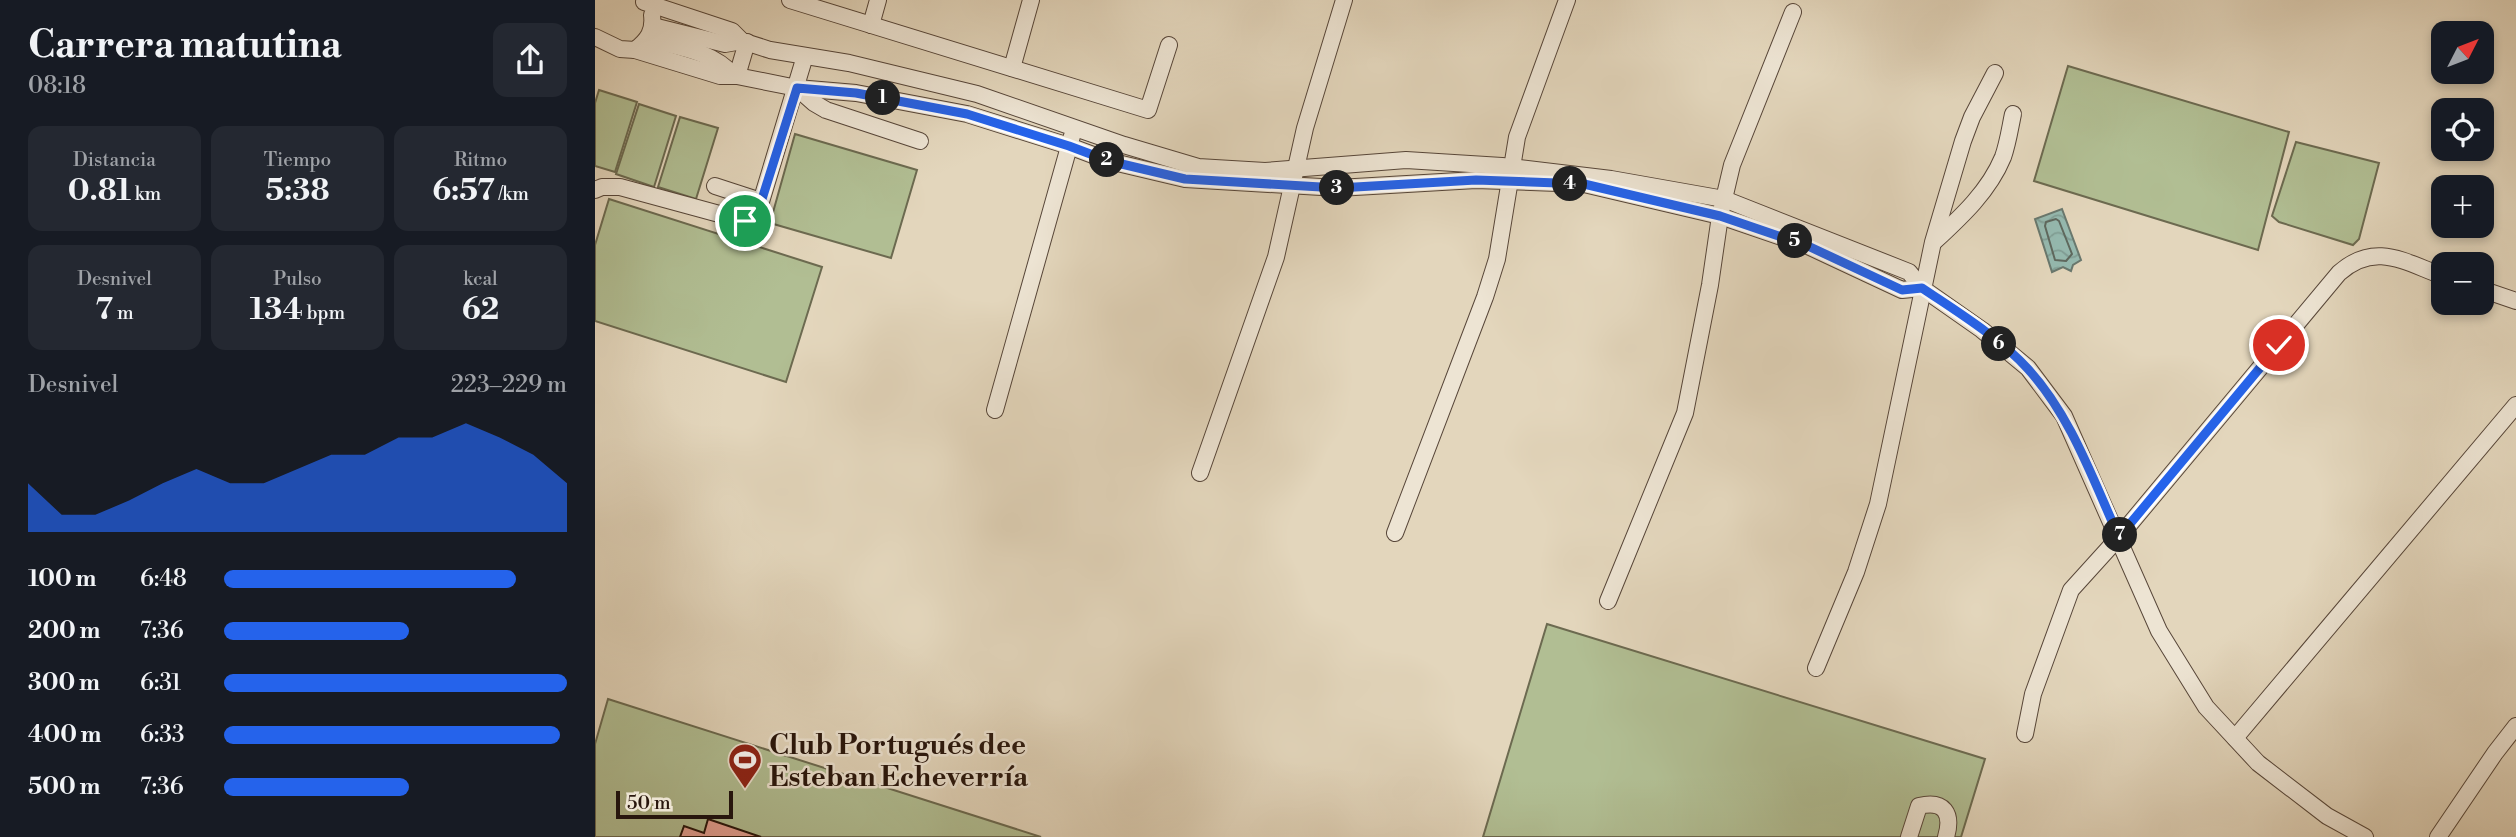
<!DOCTYPE html>
<html lang="es">
<head>
<meta charset="utf-8">
<style>
  body { margin:0; font-family:"Libre Bodoni",serif; background:#242831; color:#f1f3f6; height:100vh; display:flex; flex-direction:column; font-size:26px; white-space:nowrap }
  * { box-sizing:border-box; margin:0 }
  p { font-size:23px; color:#9ea1a6 }
  .icon { flex:none; width:38px; height:38px; fill:none; stroke:currentColor; stroke-width:2; stroke-linecap:round; stroke-linejoin:round }
  .map { position:relative; flex:1; overflow:hidden }
  .details { display:flex; flex-direction:column; background:#171b24; width:595px }
  .details>* { flex:none }
  .needle { width:46px; rotate:48deg }
  .fabs { position:absolute; left:1836px; top:21px; display:grid; gap:14px }
  .fabs a { display:grid; place-items:center; width:63px; height:63px; border-radius:14px; background:#171b24; box-shadow:0 4px 10px #0003; font-size:35px }
  .scale { position:absolute; left:21px; bottom:18px; width:117px; box-sizing:border-box; padding-left:7px; border:4px solid #28160d; border-top:0; font-size:19px; line-height:24px; white-space:nowrap; color:#28160d; -webkit-text-stroke:5px #ede4d3; paint-order:stroke }
  .pin { position:absolute; display:grid; place-items:center; width:60px; height:60px; color:#fff; margin:-30px; border:4px solid #fff; border-radius:50%; box-shadow:0 2px 7px #0007 }
  .km { position:absolute; width:35px; height:35px; margin:-18px; border-radius:50%; background:#222; color:#fff; font-size:19px; line-height:35px; text-align:center }
  .round { display:grid; place-items:center; flex:none; width:74px; height:74px; border-radius:14px; background:#242831 }
  .head { display:flex; align-items:center; justify-content:space-between; height:119px; padding:0 28px }
  h1 { font-size:38px; font-weight:700; line-height:52px }
  .figures { display:grid; grid-template-columns:repeat(3,1fr); gap:10px; height:119px; padding:7px 28px }
  .figures div { display:grid; align-content:center; border-radius:14px; background:#242831; text-align:center }
  .figures b { font-size:30px; font-weight:700 }
  .figures small { font-size:19px; font-weight:400 }
  .figures p { font-size:19px }
  .chart { height:196px; padding:14px 28px }
  .chart p { display:flex; justify-content:space-between }
  .chart svg { width:100%; height:126px; margin-top:7px; fill:#2563eb; opacity:.7 }
  ul { padding:0 28px; list-style:none; font-size:23px }
  li { display:grid; grid-template-columns:112px 84px 1fr; align-items:center; height:52px }
  li i { height:18px; border-radius:9px; background:#2563eb }
  main { display:flex; flex:1; min-height:0 }
  .map>svg:first-child { display:block }
</style>
</head>
<body>
<main>
<section class="details">
<div class="head"><div><h1>Carrera matutina</h1><p>08:18</p></div><a class="round"><svg class="icon" aria-label="share" viewBox="0 0 24 24"><path d="M12 15V3M7 8l5-5 5 5M5 13v7h14v-7"/></svg></a></div>
<div class="figures">
<div><p>Distancia</p><b>0.81<small> km</small></b></div>
<div><p>Tiempo</p><b>5:38</b></div>
<div><p>Ritmo</p><b>6:57<small> /km</small></b></div>
</div>
<div class="figures">
<div><p>Desnivel</p><b>7<small> m</small></b></div>
<div><p>Pulso</p><b>134<small> bpm</small></b></div>
<div><p>kcal</p><b>62</b></div>
</div>
<div class="chart"><p><span>Desnivel</span>223–229 m</p>
<svg viewBox="0 0 160 44" preserveAspectRatio="none"><path d="M0 44V27L10 38L20 38L30 33L40 27L50 22L60 27L70 27L80 22L90 17L100 17L110 11L120 11L130 6L140 11L150 17L160 27V44z"/></svg>
</div>
<ul>
<li><b>100 m</b>6:48<i style="width:85%"></i></li>
<li><b>200 m</b>7:36<i style="width:54%"></i></li>
<li><b>300 m</b>6:31<i style="width:100%"></i></li>
<li><b>400 m</b>6:33<i style="width:98%"></i></li>
<li><b>500 m</b>7:36<i style="width:54%"></i></li>
</ul>
</section>
<div class="map">
<svg width="1921" height="837" viewBox="0 0 1921 837">
  <defs>
    <pattern id="water-waves" width="16" height="10" patternUnits="userSpaceOnUse" patternTransform="scale(1.75)"><rect width="16" height="10" fill="#95b9af"/><path d="M0 5q4-4 8 0t8 0" fill="none" stroke="#809e95"/></pattern>
  </defs>
  <rect width="100%" height="100%" fill="#e3d6bc"/>
  <filter id="stains"><feTurbulence type="fractalNoise" baseFrequency=".00286" numOctaves="4"/><feColorMatrix values="0 0 0 0 .2 0 0 0 0 .09 0 0 0 0 .02 0 0 0 .5 -.17"/></filter>
  <radialGradient id="worn" r=".72"><stop offset=".6" stop-color="#630" stop-opacity="0"/><stop offset="1" stop-color="#630" stop-opacity=".3"/></radialGradient>
  <g fill="#b1be93" stroke="#6c6a50" stroke-width="2">
    <path d="M1473,66l221,66 -31,118 -224,-69z"/>
    <path d="M4,90l38,12 -22,70 -20,-6v-63z"/>
    <path d="M44,104l37,12 -22,71 -38,-13z"/>
    <path d="M85,117l38,11 -22,71 -38,-12z"/>
    <path d="M200,134l122,36 -26,88 -121,-35z"/>
    <path d="M1701,142l83,21 -20,76 -6,6 -74,-23 -7,-6z"/>
    <path d="M14,199l213,68 -36,115 -191,-61v-76z"/>
    <path d="M952,624l438,135 -24,78h-478z"/>
    <path d="M13,699l433,138h-446v-93z"/>
  </g>
  <path fill="url(#water-waves)" stroke="#69786e" stroke-width="2" d="M1467,209l19,51 -8,5 -2,6 -8,-4 -11,5 -17,-53z"/>
  <g fill="none" stroke-linecap="round" stroke-linejoin="round">
    <path stroke="#5e685e" stroke-width="2" d="M1461,219l3,2 13,33 -6,7 -11,-1 -10,-34 1,-4z"/>
  </g>
  <path fill="#e4a194" stroke="#28160d" stroke-width="2" d="M113,819l53,18h-81l4,-11 20,7z"/>
  <g fill="none" stroke-linecap="round" stroke-linejoin="round">
    <g stroke="#574639" stroke-width="18">
      <g id="minor">
        <path d="M195,0l358,110 21,-65"/>
        <path d="M49,2l88,29 10,10"/>
        <path d="M276,25l7,-25"/>
        <path d="M58,26l72,18 17,-3 28,9 79,13 128,31 147,51 74,22 67,4 141,-11 96,6 109,13 113,20 185,73 13,16 60,42 46,38 36,48 95,215 47,76 52,56 69,53 38,21"/>
        <path d="M0,37l25,12 15,1c13,-10 19,-19 17,-35"/>
        <path d="M52,39c30,8 66,12 86,36"/>
        <path d="M40,50l85,26h17l60,12 59,5 111,21 102,32 40,15 76,18 153,9 138,-8 108,4 136,32 88,30 94,44 20,-2"/>
        <path d="M417,68l19,-68"/>
        <path d="M142,76l10,-34"/>
        <path d="M202,88l17,15 12,7 94,31"/>
        <path d="M120,186l46,15"/>
        <path d="M0,190l7,-3h18l125,34 7,-1 5,-5 48,-159"/>
        <path d="M1340,241c27,-25 54,-50 68,-84 5,-14 7,-29 10,-43"/>
        <path d="M1886,289l35,12"/>
        <path d="M400,410l77,-274"/>
        <path d="M605,473l76,-216 29,-129 39,-128"/>
        <path d="M800,533l90,-236 12,-38 20,-122 50,-137"/>
        <path d="M1013,601l77,-188 25,-128 10,-69 12,-51 61,-153"/>
        <path d="M1221,668l40,-96 22,-68 55,-262 30,-101 9,-24 23,-44"/>
        <path d="M1430,734l8,-40 38,-104 48,-53 220,-264c36,-32 65,-11 104,3"/>
        <path d="M1640,738l281,-333"/>
        <path d="M1314,837l10,-31c25,-6 34,7 27,31"/>
        <path d="M1843,837l57,-84 21,-27"/>
      </g>
    </g>
    <use href="#minor" stroke="#ede4d3" stroke-width="16"/>
  </g>
  <g fill="none" stroke-linecap="round" stroke-linejoin="round">
    <g stroke="#fff" stroke-width="14">
      <path id="route" d="M150,221l7,-1 5,-5 40,-127 59,5 111,21 102,32 40,15 76,18 153,9 138,-8 108,4 136,32 88,30 94,44 20,-2c34,23 78,50 106,81 43,47 65,111 91,168l160,-192"/>
    </g>
    <use href="#route" stroke="#2563eb" stroke-width="9"/>
  </g>
  <defs>
    <g id="stadium-pin" transform="scale(1.75)"><path d="M0 17L-7.5 6A9.5 9.5 0 1 1 7.5 6Z" fill="#8f2418" stroke="#ede4d3"/><path d="M0-5a6.5 5 0 1 0 0 10a6.5 5 0 1 0 0-10ZM-3.5-1.8h7v3.6h-7Z" fill="#fff"/></g>
  </defs>
  <g fill-rule="evenodd">
    <use href="#stadium-pin" x="150" y="760"/>
  </g>
  <g text-anchor="middle" stroke-width="5" stroke-linejoin="round" paint-order="stroke">
    <g font-size="28" font-weight="bold" fill="#28160d" stroke="#ede4d3" text-anchor="start">
      <text x="174" y="754">Club Portugués dee<tspan x="174" dy="32">Esteban Echeverría</tspan></text>
    </g>
  </g>
  <rect width="100%" height="100%" filter="url(#stains)"/>
  <rect width="100%" height="100%" fill="url(#worn)"/>
</svg>
<div class="fabs">
<a><svg class="needle" viewBox="-14 -14 28 28"><path d="M0-13l5 13h-10z" fill="#e53935"/><path d="M0 13l5-13h-10z" fill="#9ea1a6"/></svg></a>
<a><svg class="icon" aria-label="locate" viewBox="0 0 24 24"><circle cx="12" cy="12" r="6"/><path d="M12 2v4M12 18v4M2 12h4M18 12h4"/></svg></a>
<a>+</a>
<a>−</a>
</div>
<div class="scale">50 m</div>
<div class="pin" style="left:150px;top:221px;background:#1e9e55"><svg class="icon" aria-label="arrive" viewBox="0 0 24 24"><path d="M6 21V4h12l-3 4 3 4H6"/></svg></div>
<div class="pin" style="left:1684px;top:345px;background:#d93025"><svg class="icon" aria-label="check" viewBox="0 0 24 24"><path d="M5 12l5 5 9-10"/></svg></div>
<b class="km" style="left:288px;top:98px">1</b>
<b class="km" style="left:512px;top:160px">2</b>
<b class="km" style="left:742px;top:188px">3</b>
<b class="km" style="left:975px;top:184px">4</b>
<b class="km" style="left:1200px;top:241px">5</b>
<b class="km" style="left:1404px;top:344px">6</b>
<b class="km" style="left:1525px;top:535px">7</b>
</div>
</main>
</body>
</html>
